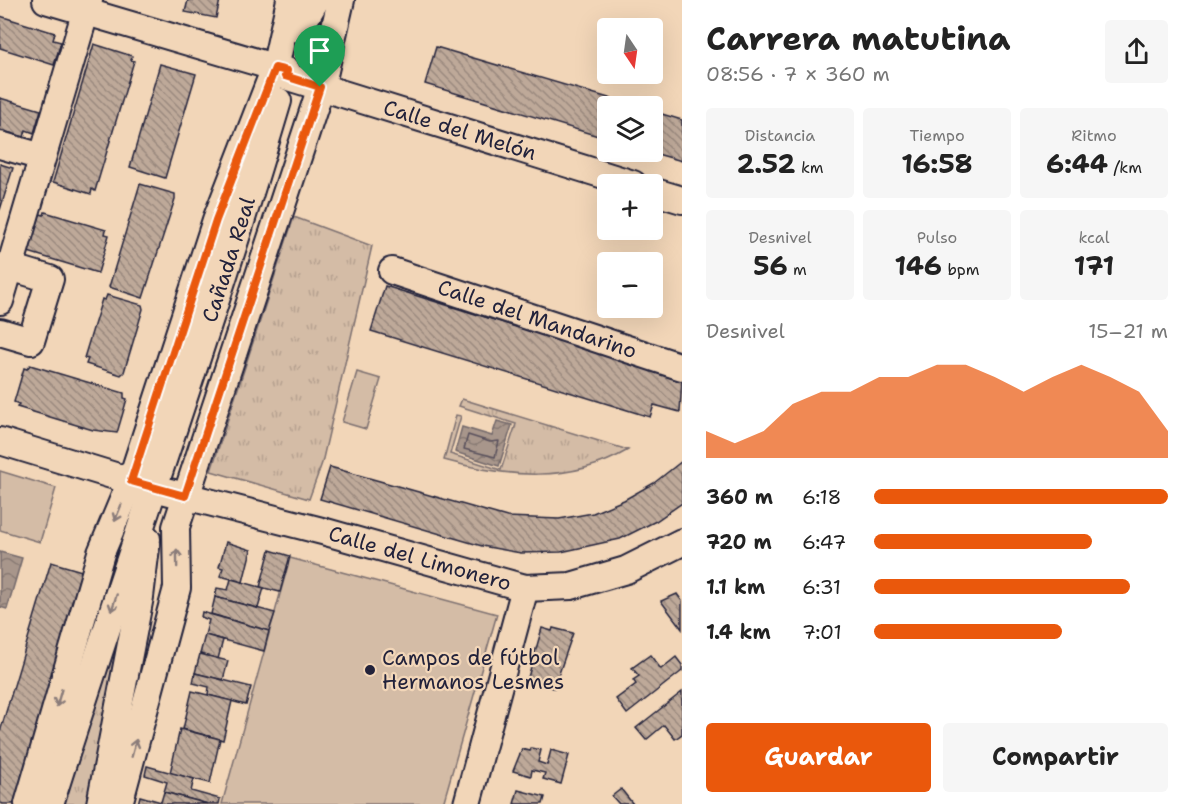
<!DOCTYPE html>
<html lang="es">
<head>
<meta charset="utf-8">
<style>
  body { margin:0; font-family:"Shantell Sans",sans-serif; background:#f6f6f6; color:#222; height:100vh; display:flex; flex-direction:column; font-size:22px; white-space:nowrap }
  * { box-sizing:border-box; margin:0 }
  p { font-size:20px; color:#767676 }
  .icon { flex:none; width:33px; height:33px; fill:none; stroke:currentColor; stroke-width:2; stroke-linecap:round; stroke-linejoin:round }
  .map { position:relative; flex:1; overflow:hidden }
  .details { display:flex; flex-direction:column; background:#fff; width:510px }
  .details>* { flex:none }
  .needle { width:39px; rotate:167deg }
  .fabs { position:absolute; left:597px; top:18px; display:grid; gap:12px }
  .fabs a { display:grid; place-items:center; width:66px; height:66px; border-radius:6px; background:#fff; box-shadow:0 6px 24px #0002; font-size:30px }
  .pin { position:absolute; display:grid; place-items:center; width:51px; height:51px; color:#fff; margin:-62px -26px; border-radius:50% 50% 50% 0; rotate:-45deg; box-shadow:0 0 6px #0007 }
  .pin .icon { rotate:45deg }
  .round { display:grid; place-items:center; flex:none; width:63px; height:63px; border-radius:6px; background:#f6f6f6 }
  .headline { display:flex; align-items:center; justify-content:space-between; height:102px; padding:0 24px }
  h1 { font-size:33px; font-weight:700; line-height:45px }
  .stats { display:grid; grid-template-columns:repeat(3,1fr); gap:9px; height:102px; padding:6px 24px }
  .stats div { display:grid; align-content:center; border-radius:6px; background:#f6f6f6; text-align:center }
  .stats b { font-size:26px; font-weight:700 }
  .stats small { font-size:16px; font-weight:400 }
  .stats p { font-size:16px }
  .chart { height:168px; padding:12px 24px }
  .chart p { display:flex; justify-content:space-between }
  .chart svg { width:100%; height:108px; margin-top:6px; fill:#ea580c; opacity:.7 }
  .cta { display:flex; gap:12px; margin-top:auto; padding:12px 24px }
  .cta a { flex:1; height:69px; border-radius:6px; background:#ea580c; color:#fff; font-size:24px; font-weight:700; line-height:69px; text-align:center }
  .cta a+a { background:#f6f6f6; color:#222 }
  ul { padding:0 24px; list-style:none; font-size:20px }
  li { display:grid; grid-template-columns:96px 72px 1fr; align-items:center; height:45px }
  li i { height:15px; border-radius:8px; background:#ea580c }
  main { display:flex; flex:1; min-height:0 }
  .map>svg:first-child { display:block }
</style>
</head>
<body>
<main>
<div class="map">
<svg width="682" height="804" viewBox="0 0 682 804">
  <defs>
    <pattern id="grass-tufts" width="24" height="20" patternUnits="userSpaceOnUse" patternTransform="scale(1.5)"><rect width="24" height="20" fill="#d4bca6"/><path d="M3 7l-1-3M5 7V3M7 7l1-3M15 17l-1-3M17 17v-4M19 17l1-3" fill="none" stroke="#b6a190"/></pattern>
    <pattern id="water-waves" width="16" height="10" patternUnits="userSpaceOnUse" patternTransform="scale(1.5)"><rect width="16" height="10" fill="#a8968b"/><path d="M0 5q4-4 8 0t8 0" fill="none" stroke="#887a73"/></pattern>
    <pattern id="building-back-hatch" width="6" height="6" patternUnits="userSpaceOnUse" patternTransform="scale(1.5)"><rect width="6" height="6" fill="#bea999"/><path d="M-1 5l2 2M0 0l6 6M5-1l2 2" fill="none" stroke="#9a897e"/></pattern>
  </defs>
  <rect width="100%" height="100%" fill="#f2d6b8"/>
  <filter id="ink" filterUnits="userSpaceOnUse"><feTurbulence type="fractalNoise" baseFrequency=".0167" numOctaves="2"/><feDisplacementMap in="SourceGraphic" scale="12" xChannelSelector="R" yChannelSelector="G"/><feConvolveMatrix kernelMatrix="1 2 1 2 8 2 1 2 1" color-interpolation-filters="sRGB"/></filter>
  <g filter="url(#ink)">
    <g fill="url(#grass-tufts)" stroke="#7b6f70" stroke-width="1.5">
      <path d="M294,217l78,29 -50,217 -13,36 -98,-28z"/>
      <path d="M462,399l166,51c-57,34 -123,27 -184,10l12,-45 5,1 -11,38 51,16 15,-46 -57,-18z"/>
      <path d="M129,587l-34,217h-33z"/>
    </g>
    <g fill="#d4bca6" stroke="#7b6f70" stroke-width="1.5">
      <path d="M357,372l24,7 -15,50 -24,-7z"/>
      <path d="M0,471l56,17 -16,54 -40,-12z"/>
      <path d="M290,558l207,56 -54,190h-221z"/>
    </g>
    <g fill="url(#water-waves)" stroke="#72686b" stroke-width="1.5">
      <path d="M497,421l15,4 -13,41 -44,-14 7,-25 30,9z"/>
      <path d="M0,552l22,6 -15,51 -7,-2z"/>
    </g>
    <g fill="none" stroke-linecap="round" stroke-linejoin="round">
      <path stroke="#58505b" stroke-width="1.5" d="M468,435l22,7 9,-1 -4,16 -31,-8z"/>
    </g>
    <g fill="url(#building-back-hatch)" stroke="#22223b" stroke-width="1.5">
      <path d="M188,0h32l-4,18 -31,-6z"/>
      <path d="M0,16l55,17 -2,7 8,2 -7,23 -54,-17z"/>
      <path d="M94,44l38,12 -1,4 3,1 -39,130 -3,-2 -1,5 -38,-12z"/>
      <path d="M436,47l200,59h-28v33l-183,-55z"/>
      <path d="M160,64l36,10 -31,104 -35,-11z"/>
      <path d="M0,98l41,12 -7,23 -8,-3 -2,7 -24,-7z"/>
      <path d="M652,111l30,9v41l-32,-9h2z"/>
      <path d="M0,164l13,4 -13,42z"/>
      <path d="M140,184l35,10v5l-32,99 -34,-11z"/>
      <path d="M45,212l61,18 -1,4 4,1 -11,38 -70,-21 12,-38 4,1z"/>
      <path d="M385,286l297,92 -2,34 -26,-7 -4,12 -279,-86z"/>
      <path d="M107,295l35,10 1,4 -19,63 -3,3 -35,-11 2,-5 -4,-1 18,-59 3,1z"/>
      <path d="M30,365l94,28v5l3,1 -10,34 -24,-3 -76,-23 2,-3 -5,-2 10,-34 3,1z"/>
      <path d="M682,461v42l-26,18 -36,18 -59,13 -40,1 -39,-7 -162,-47 10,-32 177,50 52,2 34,-6 31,-13 30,-17z"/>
      <path d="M226,542l25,8 -8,32 -23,-6 3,-8 -4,-1z"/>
      <path d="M270,550l20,6 -10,36 -20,-5z"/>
      <path d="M51,562l34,10 -70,232h-12l-3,-1v-71z"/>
      <path d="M231,579l33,9 -6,20 -43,-11 2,-9 11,2z"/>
      <path d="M677,594l5,7v28l-21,-28z"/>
      <path d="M215,597l60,16 -6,18 -58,-17z"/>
      <path d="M202,612l67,19 -5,20 -59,-16 4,-15 -8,-3z"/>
      <path d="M542,628l10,3 1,-3 20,5 -19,55 -27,-7z"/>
      <path d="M205,635l18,5 -5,19 -18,-5z"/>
      <path d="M200,654l28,7 -5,19 -28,-7z"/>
      <path d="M650,655l11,14 15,-12 6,8v6l-55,43 -11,-15 20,-15 -3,-4 6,-4 -7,-8z"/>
      <path d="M195,673l56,14 -5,18 -38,-10 1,-8 -16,-4z"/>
      <path d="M192,691l40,10 -9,39 -40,-11z"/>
      <path d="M682,692v42l-7,5 -11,-14 -18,15 -10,-12z"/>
      <path d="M180,729l40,10 -10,44 -40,-10z"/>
      <path d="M531,748l10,2 -3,12 9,3 4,-15 18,5 -8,29 -18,-5 2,-6 -13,-3 -1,6 -18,-5 9,-22 8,2z"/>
      <path d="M147,766l47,13 -3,12 29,8 -1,5h-11l-44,-12 3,-10 -22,-7z"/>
      <path d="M621,789l12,15h-14l-7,-8z"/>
      <path d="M518,790l27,7 -2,7h-29z"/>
      <path d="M164,792l44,12h-70l2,-8 21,6z"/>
    </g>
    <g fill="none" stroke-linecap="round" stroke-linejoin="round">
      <g stroke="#22223b" stroke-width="30">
        <g id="minor">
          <path d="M46,0l241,71"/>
          <path d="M299,29l17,-29"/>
          <path id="s1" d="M285,76l348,108"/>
          <path d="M0,145l42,12"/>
          <path d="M652,191l30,9"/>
          <path id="s2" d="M392,271l290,96"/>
          <path d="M0,301l89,-301"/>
          <path d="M0,332l31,9 19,-62 -40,-12"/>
          <path id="s3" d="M0,441l154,47 172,44 199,56 46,-2 55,-16 56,-28"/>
          <path d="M28,804l73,-251 30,-72 85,-261 59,-152 15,-68"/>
          <path id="s4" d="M50,804c74,-235 158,-467 228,-703"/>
          <path d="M100,804l40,-207 7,-58"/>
          <path d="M119,804l58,-216 -1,-61 146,-443 19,-84"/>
          <path d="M467,804l58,-216"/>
        </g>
      </g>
      <use href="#minor" stroke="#f2d6b8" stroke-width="26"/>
    </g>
    <defs><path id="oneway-shaft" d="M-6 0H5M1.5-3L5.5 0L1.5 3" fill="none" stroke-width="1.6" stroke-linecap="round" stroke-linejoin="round" transform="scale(1.5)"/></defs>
    <g stroke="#8a7c7a">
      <use href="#oneway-shaft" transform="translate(118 513) rotate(112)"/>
      <use href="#oneway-shaft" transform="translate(177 558) rotate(-91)"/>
      <use href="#oneway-shaft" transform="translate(114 603) rotate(108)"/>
      <use href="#oneway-shaft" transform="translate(59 698) rotate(106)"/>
      <use href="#oneway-shaft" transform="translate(134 748) rotate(-75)"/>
    </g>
  </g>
  <g fill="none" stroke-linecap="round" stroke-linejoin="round" filter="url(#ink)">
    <g stroke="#fff" stroke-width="12">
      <path id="route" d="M275,68l12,3 -2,5 35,11 -135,409 -54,-15 85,-261z"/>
    </g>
    <use href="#route" stroke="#ea580c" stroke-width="8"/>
  </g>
  <circle fill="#22223b" stroke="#f2d6b8" stroke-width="2" cx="370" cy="670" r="6"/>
  <g text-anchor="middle" stroke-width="4.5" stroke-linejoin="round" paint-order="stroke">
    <g font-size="21" fill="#22223b" stroke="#f2d6b8">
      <text dy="7" stroke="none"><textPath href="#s1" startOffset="183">Calle del Melón</textPath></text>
      <text dy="7" stroke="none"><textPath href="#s4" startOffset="573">Cañada Real</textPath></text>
      <text dy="7" stroke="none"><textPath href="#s2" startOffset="153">Calle del Mandarino</textPath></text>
      <text dy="7" stroke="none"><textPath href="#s3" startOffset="436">Calle del Limonero</textPath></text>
    </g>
    <g font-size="21" fill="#22223b" stroke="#f2d6b8" text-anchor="start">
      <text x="382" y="665">Campos de fútbol<tspan x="382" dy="24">Hermanos Lesmes</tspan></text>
    </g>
  </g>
</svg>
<div class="fabs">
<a><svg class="needle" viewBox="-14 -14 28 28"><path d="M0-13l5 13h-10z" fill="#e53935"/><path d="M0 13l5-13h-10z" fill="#767676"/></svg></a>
<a><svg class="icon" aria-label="layers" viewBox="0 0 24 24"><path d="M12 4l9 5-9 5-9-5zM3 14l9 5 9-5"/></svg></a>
<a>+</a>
<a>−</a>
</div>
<div class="pin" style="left:320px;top:87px;background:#1e9e55"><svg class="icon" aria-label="arrive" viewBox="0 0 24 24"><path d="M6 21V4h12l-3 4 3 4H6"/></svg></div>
</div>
<section class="details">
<div class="headline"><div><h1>Carrera matutina</h1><p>08:56 · 7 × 360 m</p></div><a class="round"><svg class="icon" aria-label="share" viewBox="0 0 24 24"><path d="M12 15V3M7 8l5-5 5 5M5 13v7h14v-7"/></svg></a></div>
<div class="stats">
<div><p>Distancia</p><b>2.52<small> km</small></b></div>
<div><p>Tiempo</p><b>16:58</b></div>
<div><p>Ritmo</p><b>6:44<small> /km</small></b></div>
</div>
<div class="stats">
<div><p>Desnivel</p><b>56<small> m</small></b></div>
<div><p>Pulso</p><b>146<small> bpm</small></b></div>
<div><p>kcal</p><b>171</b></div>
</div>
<div class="chart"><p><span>Desnivel</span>15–21 m</p>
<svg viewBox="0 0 160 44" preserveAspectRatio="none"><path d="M0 44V33L10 38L20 33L30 22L40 17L50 17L60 11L70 11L80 6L90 6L100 11L110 17L120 11L130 6L140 11L150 17L160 33V44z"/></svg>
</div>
<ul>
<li><b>360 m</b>6:18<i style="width:100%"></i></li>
<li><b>720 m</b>6:47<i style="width:74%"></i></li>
<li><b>1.1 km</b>6:31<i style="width:87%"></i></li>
<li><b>1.4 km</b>7:01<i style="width:64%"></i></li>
</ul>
<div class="cta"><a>Guardar</a><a>Compartir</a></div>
</section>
</main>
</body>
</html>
